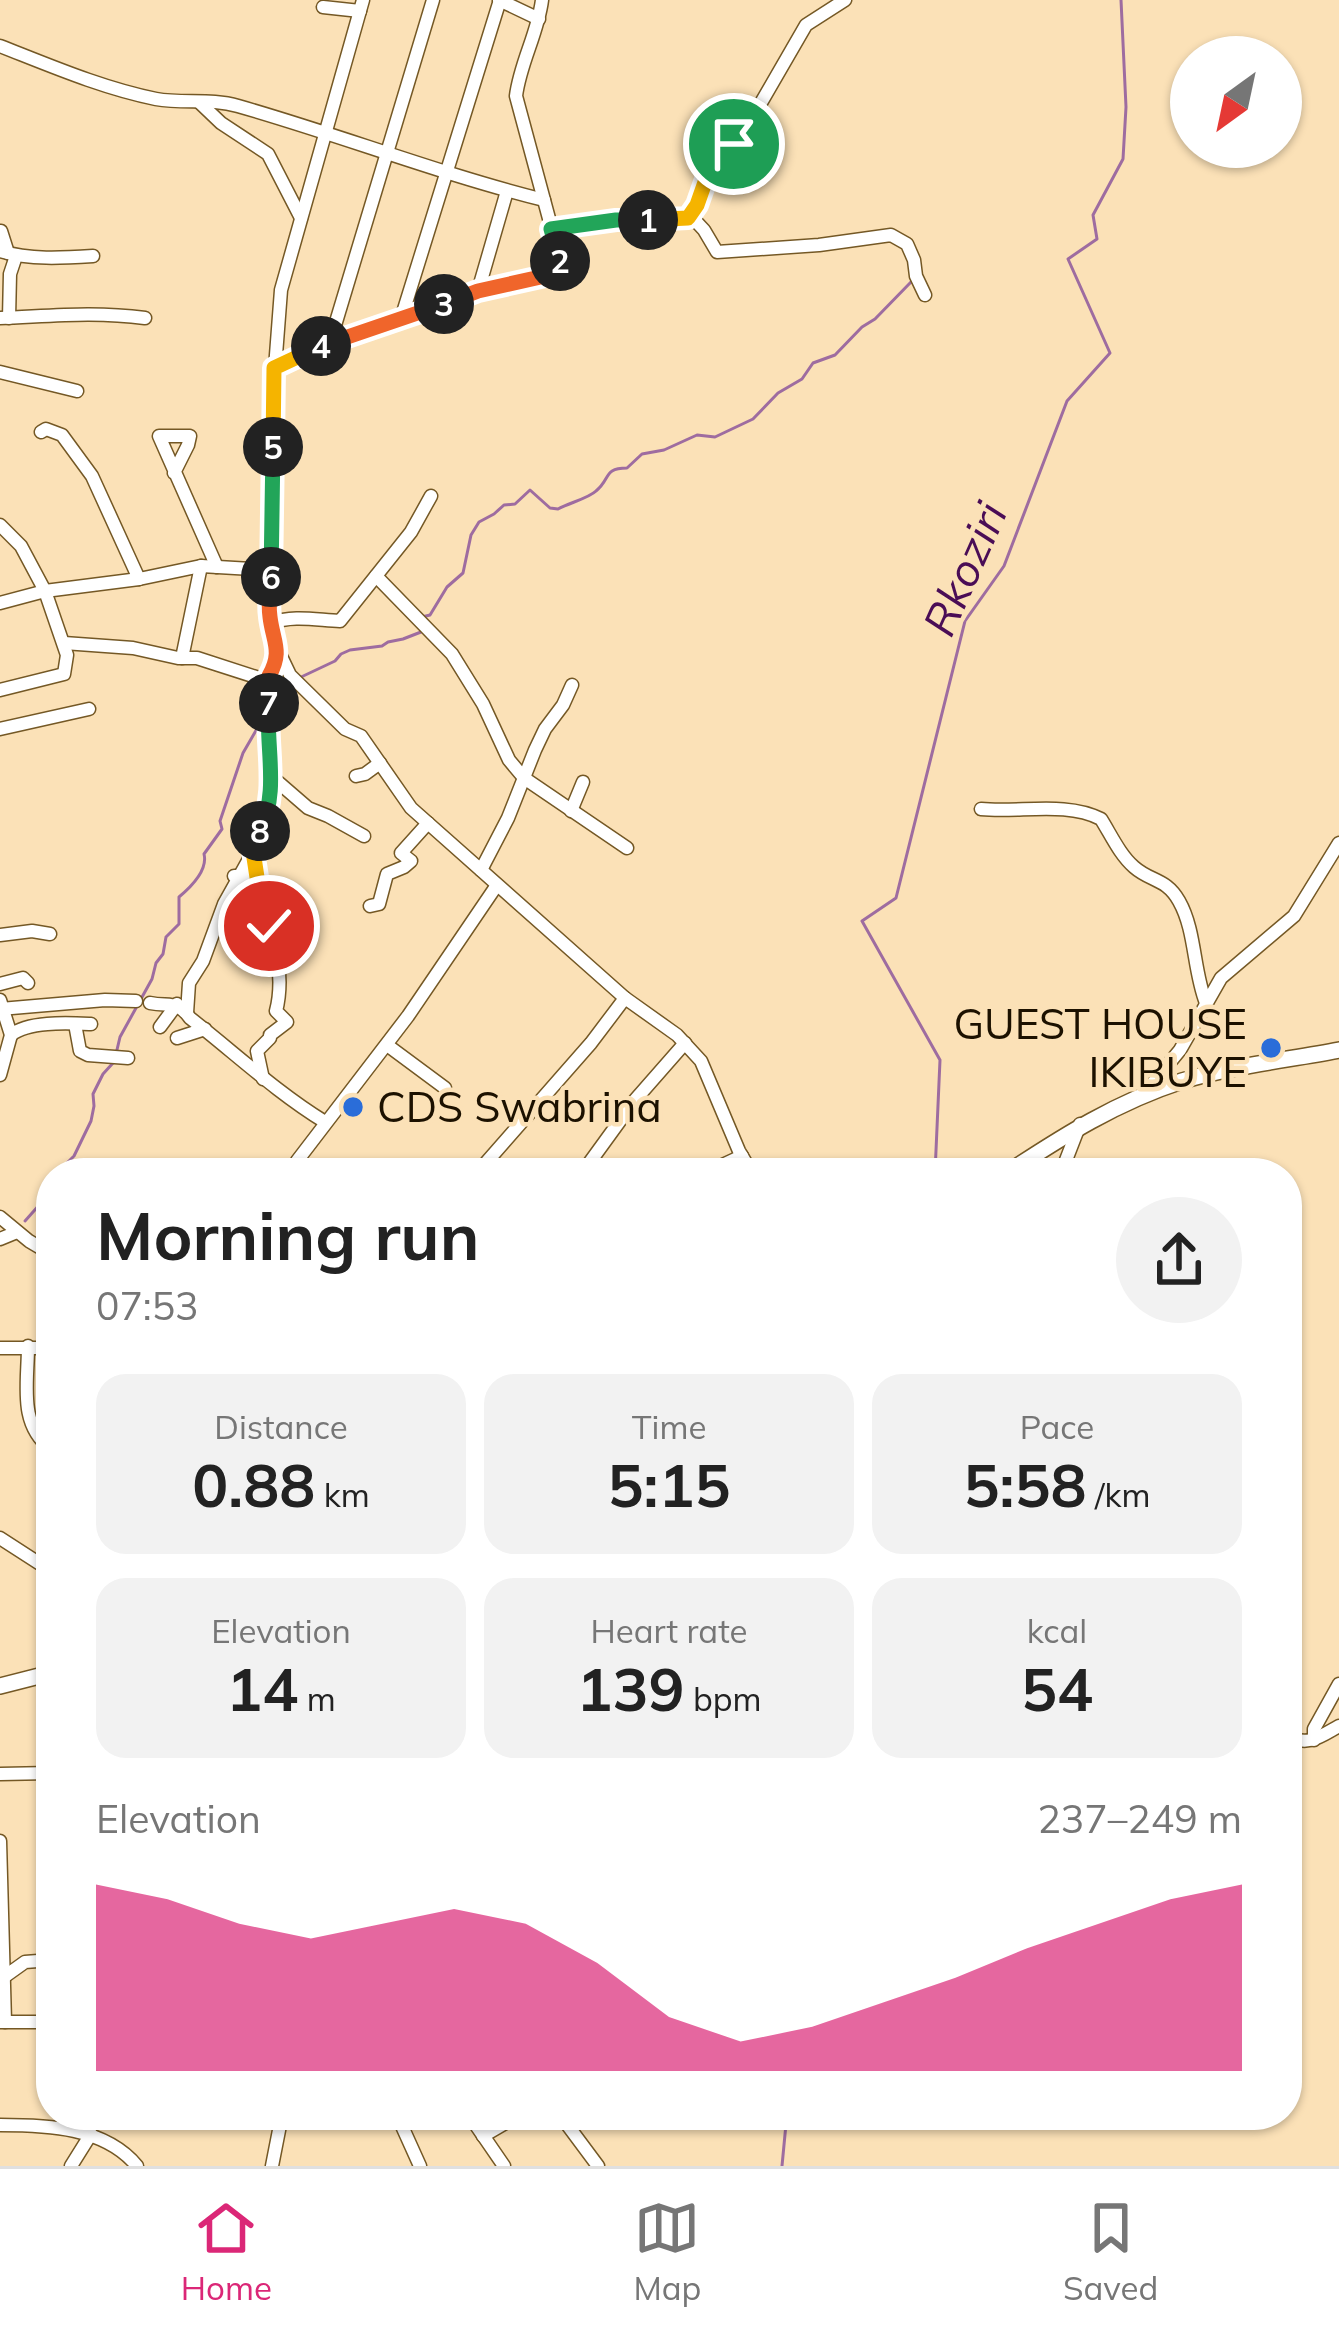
<!DOCTYPE html>
<html lang="en">
<head>
<meta charset="utf-8">
<style>
  body { margin:0; font-family:Mulish,sans-serif; background:#f2f2f2; color:#222; height:100vh; display:flex; flex-direction:column; font-size:45px; white-space:nowrap }
  * { box-sizing:border-box; margin:0 }
  p { font-size:39px; color:#767676 }
  .icon { flex:none; width:66px; height:66px; fill:none; stroke:currentColor; stroke-width:2; stroke-linecap:round; stroke-linejoin:round }
  .map { position:relative; flex:1; overflow:hidden }
  .panel { position:absolute; left:36px; top:1158px; width:1266px; height:972px; display:flex; flex-direction:column; background:#fff; border-radius:48px; box-shadow:0 3px 9px #0004 }
  .panel>* { flex:none }
  .needle { width:78px; rotate:213deg }
  .tools { position:absolute; left:1170px; top:36px; display:grid; gap:24px }
  .tools a { display:grid; place-items:center; width:132px; height:132px; border-radius:50%; background:#fff; box-shadow:0 3px 9px #0004; font-size:60px }
  .pin { position:absolute; display:grid; place-items:center; width:102px; height:102px; color:#fff; margin:-51px; border:6px solid #fff; border-radius:50%; box-shadow:0 3px 12px #0007 }
  .km { position:absolute; width:60px; height:60px; margin:-30px; border-radius:50%; background:#222; color:#fff; font-size:33px; line-height:60px; text-align:center }
  .round { display:grid; place-items:center; flex:none; width:126px; height:126px; border-radius:63px; background:#f2f2f2 }
  .summary { display:flex; align-items:center; justify-content:space-between; height:204px; padding:0 60px }
  h1 { font-size:66px; font-weight:700; line-height:90px }
  .stats { display:grid; grid-template-columns:repeat(3,1fr); gap:18px; height:204px; padding:12px 60px }
  .stats div { display:grid; align-content:center; border-radius:30px; background:#f2f2f2; text-align:center }
  .stats b { font-size:60px; font-weight:700 }
  .stats small { font-size:33px; font-weight:400 }
  .stats p { font-size:33px }
  .chart { height:336px; padding:24px 60px }
  .chart p { display:flex; justify-content:space-between }
  .chart svg { width:100%; height:216px; margin-top:12px; fill:#db2777; opacity:.7 }
  .tabs { display:flex; justify-content:space-around; align-items:center; height:168px; border-top:3px solid #e0e0e0; background:#fff; font-size:33px; color:#767676 }
  .tabs a { display:grid; justify-items:center; gap:6px }
  .tabs .on { color:#db2777 }
  .map>svg:first-child { display:block }
</style>
</head>
<body>
<div class="map">
<svg width="1339" height="2166" viewBox="0 0 1339 2166">
  <rect width="100%" height="100%" fill="#fbe1b7"/>
  <g fill="none" stroke-linecap="round" stroke-linejoin="round">
    <g stroke="#9e6ca0" stroke-width="3">
      <path d="M422,617l8,-2 17,-28 16,-14 8,-38 8,-13 15,-8 10,-9 11,-1 15,-14 20,18 8,1c11,-6 31,-11 38,-18 15,-12 7,-23 31,-23l15,-14 22,-4 33,-15 18,2 38,-18 25,-26 24,-14 11,-16 22,-8 27,-28 13,-8 36,-37"/>
      <path d="M299,678l36,-17 6,-7 9,-4 32,-4 6,-4 15,-3 18,-7"/>
      <path d="M274,703l18,-20"/>
      <path d="M116,1054l4,-17 32,-58 4,-16 7,-9 3,-17 13,-13v-27c12,-10 29,-27 25,-43l18,-25 -2,-8 23,-68 19,-33"/>
      <path d="M64,1173l2,-9 8,-8 17,-35 3,-15 -1,-12 10,-20 10,-11"/>
      <path d="M935,1173l5,-113 -78,-139 34,-23 69,-277 39,-55 63,-165 43,-48 -42,-94 29,-20 -4,-24 30,-56 3,-52 -5,-107"/>
      <path d="M25,1221l16,-18 10,3"/>
      <path d="M782,2166l4,-42 -2,-9"/>
    </g>
    <g stroke="#745825" stroke-width="15">
      <g id="minor">
        <path d="M363,0l-82,290 -6,78 -5,243 8,39 12,25 55,54 16,7 50,72 214,190 52,37 24,26 38,90 13,22"/>
        <path d="M499,0l40,19"/>
        <path d="M323,7l37,4"/>
        <path d="M0,46c51,20 102,42 156,53 27,5 55,-1 82,7 102,29 202,68 306,94"/>
        <path d="M199,102l22,21 47,31 33,64"/>
        <path d="M690,215l14,15 13,22 102,-7 72,-10 16,9 7,16 2,16 9,19"/>
        <path d="M551,229l66,-9 53,1 18,-3 9,-13 13,-37 33,-34 63,-109 39,-25"/>
        <path d="M1,231l7,22"/>
        <path d="M0,251c30,9 62,7 93,5"/>
        <path d="M478,291l29,-100"/>
        <path d="M0,318c51,-2 94,-7 145,0"/>
        <path d="M9,318l1,-44 6,-18"/>
        <path d="M401,319l99,-319"/>
        <path d="M330,342l103,-342"/>
        <path d="M275,368l55,-26 148,-51 70,-15c13,-4 12,-12 10,-24l-42,-156c4,-33 22,-63 26,-96"/>
        <path d="M0,372l77,19"/>
        <path d="M41,432l5,-3 16,6 30,41 47,103"/>
        <path d="M174,473l14,-28 2,-9h-31l58,131"/>
        <path d="M0,525l21,21 24,45 22,64 -3,19 -64,16"/>
        <path d="M376,576l76,78 31,50 26,56 15,18 103,70"/>
        <path d="M0,603l45,-12 94,-12 62,-13 70,4"/>
        <path d="M271,623c22,-8 45,-3 69,-2l71,-89 20,-36"/>
        <path d="M64,643l69,5 45,10h19l65,21 11,-7 5,-22"/>
        <path d="M182,658l19,-92"/>
        <path d="M0,729l89,-20"/>
        <path d="M271,776l37,32 20,8 36,20"/>
        <path d="M356,776l9,-2 15,-11"/>
        <path d="M981,809c38,4 85,-8 120,10 10,16 19,36 33,48 17,15 32,11 45,34 17,30 14,69 27,102"/>
        <path d="M571,811l12,-29"/>
        <path d="M253,852l6,45"/>
        <path d="M481,870l27,-52 27,-68 10,-21 18,-24 9,-20"/>
        <path d="M234,876h7c6,7 15,14 19,22 15,32 25,79 16,113l11,11 -17,13v3l-13,13 6,28"/>
        <path d="M370,906l9,-2 8,-30 17,-7 7,-6 -10,-8 27,-30"/>
        <path d="M0,935l32,-4 18,3"/>
        <path d="M0,984l23,-6 5,5"/>
        <path d="M0,1000l11,35 -11,40"/>
        <path d="M150,1003c20,4 27,-3 40,15 45,35 86,74 135,104"/>
        <path d="M0,1009l105,-9 31,1"/>
        <path d="M187,1013l2,-30 14,-22 21,-57 24,-43 21,-51 3,-30 -5,-59 2,-45"/>
        <path d="M75,1024l5,27 8,4 40,3"/>
        <path d="M160,1027l17,-23"/>
        <path d="M11,1035c17,-14 56,-12 80,-11"/>
        <path d="M177,1038l28,-9"/>
        <path d="M387,1045l58,43"/>
        <path d="M1143,1095l37,-45 41,-72 73,-62 45,-73"/>
        <path d="M384,1166l5,7"/>
        <path d="M716,1168l26,-12"/>
        <path d="M296,1173l1,-12 111,-145 89,-131"/>
        <path d="M477,1173l114,-130 34,-45"/>
        <path d="M582,1173l53,-73 50,-57"/>
        <path d="M1061,1173l19,-49"/>
        <path d="M0,1217l29,24 22,13"/>
        <path d="M0,1239l17,-7"/>
        <path d="M28,1346c0,38 -10,78 23,103"/>
        <path d="M0,1348h51"/>
        <path d="M0,1538l51,33"/>
        <path d="M1287,1735c20,13 34,1 52,-9"/>
        <path d="M1314,1740v-11l25,-45"/>
        <path d="M0,1774l51,-1"/>
        <path d="M0,1841l5,181"/>
        <path d="M4,1977l21,-15 26,-2"/>
        <path d="M0,2022h51"/>
        <path d="M397,2115l23,51"/>
        <path d="M469,2115l35,51"/>
        <path d="M560,2115l38,51"/>
        <path d="M0,2125c47,0 105,2 137,41"/>
        <path d="M483,2136l36,-21"/>
        <path d="M71,2166l20,-32"/>
        <path d="M272,2166l10,-51"/>
      </g>
    </g>
    <g stroke="#745825" stroke-width="18">
      <g id="major">
        <path d="M1007,1173c56,-37 110,-71 175,-92 50,-15 105,-21 157,-31"/>
        <path d="M0,1686l51,-13"/>
      </g>
    </g>
    <use href="#minor" stroke="#fff" stroke-width="12"/>
    <use href="#major" stroke="#fff" stroke-width="15"/>
  </g>
  <g fill="none" stroke-linecap="round" stroke-linejoin="round">
    <g stroke="#fff" stroke-width="24">
      <path id="split-1" d="M648,220l40,-2 9,-13 13,-37 24,-24"/>
    </g>
    <g stroke="#fff" stroke-width="24">
      <path id="split-2" d="M560,261l-9,-32 65,-9h32"/>
    </g>
    <g stroke="#fff" stroke-width="24">
      <path id="split-3" d="M444,304l34,-13 76,-17 7,-10 -1,-3"/>
    </g>
    <g stroke="#fff" stroke-width="24">
      <path id="split-4" d="M321,346l123,-42"/>
    </g>
    <g stroke="#fff" stroke-width="24">
      <path id="split-5" d="M273,447l1,-79 47,-22"/>
    </g>
    <g stroke="#fff" stroke-width="24">
      <path id="split-6" d="M271,577l2,-130"/>
    </g>
    <g stroke="#fff" stroke-width="24">
      <path id="split-7" d="M269,703v-27c14,-25 4,-34 1,-59 -2,-13 0,-27 1,-40"/>
    </g>
    <g stroke="#fff" stroke-width="24">
      <path id="split-8" d="M260,831c20,-41 5,-84 9,-128"/>
    </g>
    <g stroke="#fff" stroke-width="24">
      <path id="split-9" d="M260,831l-7,20 7,46 9,29"/>
    </g>
    <use href="#split-1" stroke="#f5b400" stroke-width="15"/>
    <use href="#split-2" stroke="#22a559" stroke-width="15"/>
    <use href="#split-3" stroke="#f0652b" stroke-width="15"/>
    <use href="#split-4" stroke="#f0652b" stroke-width="15"/>
    <use href="#split-5" stroke="#f5b400" stroke-width="15"/>
    <use href="#split-6" stroke="#22a559" stroke-width="15"/>
    <use href="#split-7" stroke="#f0652b" stroke-width="15"/>
    <use href="#split-8" stroke="#22a559" stroke-width="15"/>
    <use href="#split-9" stroke="#f5b400" stroke-width="15"/>
  </g>
  <g fill="#2a6dd9" stroke="#fbe1b7" stroke-width="4.5">
    <circle cx="1271" cy="1048" r="12"/>
    <circle cx="353" cy="1107" r="12"/>
  </g>
  <g text-anchor="middle" stroke-width="9" stroke-linejoin="round" paint-order="stroke">
    <g font-size="42" fill="#1c1100" stroke="#fbe1b7" text-anchor="end">
      <text x="1247" y="1039">GUEST HOUSE<tspan x="1247" dy="48">IKIBUYE</tspan></text>
      <text x="377" y="1122" text-anchor="start">CDS Swabrina</text>
    </g>
    <g font-size="45" font-style="italic" fill="#4a0d56" stroke="#fbe1b7">
      <text transform="translate(965 569) rotate(-66)" y="16">Rkoziri</text>
    </g>
  </g>
</svg>
<div class="tools">
<a><svg class="needle" viewBox="-14 -14 28 28"><path d="M0-13l5 13h-10z" fill="#e53935"/><path d="M0 13l5-13h-10z" fill="#767676"/></svg></a>
</div>
<div class="pin" style="left:734px;top:144px;background:#1e9e55"><svg class="icon" aria-label="arrive" viewBox="0 0 24 24"><path d="M6 21V4h12l-3 4 3 4H6"/></svg></div>
<div class="pin" style="left:269px;top:926px;background:#d93025"><svg class="icon" aria-label="check" viewBox="0 0 24 24"><path d="M5 12l5 5 9-10"/></svg></div>
<b class="km" style="left:648px;top:220px">1</b>
<b class="km" style="left:560px;top:261px">2</b>
<b class="km" style="left:444px;top:304px">3</b>
<b class="km" style="left:321px;top:346px">4</b>
<b class="km" style="left:273px;top:447px">5</b>
<b class="km" style="left:271px;top:577px">6</b>
<b class="km" style="left:269px;top:703px">7</b>
<b class="km" style="left:260px;top:831px">8</b>
<section class="panel">
<div class="summary"><div><h1>Morning run</h1><p>07:53</p></div><a class="round"><svg class="icon" aria-label="share" viewBox="0 0 24 24"><path d="M12 15V3M7 8l5-5 5 5M5 13v7h14v-7"/></svg></a></div>
<div class="stats">
<div><p>Distance</p><b>0.88<small> km</small></b></div>
<div><p>Time</p><b>5:15</b></div>
<div><p>Pace</p><b>5:58<small> /km</small></b></div>
</div>
<div class="stats">
<div><p>Elevation</p><b>14<small> m</small></b></div>
<div><p>Heart rate</p><b>139<small> bpm</small></b></div>
<div><p>kcal</p><b>54</b></div>
</div>
<div class="chart"><p><span>Elevation</span>237–249 m</p>
<svg viewBox="0 0 160 44" preserveAspectRatio="none"><path d="M0 44V6L10 9L20 14L30 17L40 14L50 11L60 14L70 22L80 33L90 38L100 35L110 30L120 25L130 19L140 14L150 9L160 6V44z"/></svg>
</div>
</section>
</div>
<nav class="tabs">
<a class="on"><svg class="icon" aria-label="home" viewBox="0 0 24 24"><path d="M3 11l9-7 9 7M6 9v11h12V9"/></svg>Home</a>
<a><svg class="icon" aria-label="map" viewBox="0 0 24 24"><path d="M3 6l6-2 6 2 6-2v14l-6 2-6-2-6 2zM9 4v14M15 6v14"/></svg>Map</a>
<a><svg class="icon" aria-label="saved" viewBox="0 0 24 24"><path d="M7 4h10v16l-5-4-5 4z"/></svg>Saved</a>
</nav>
</body>
</html>
